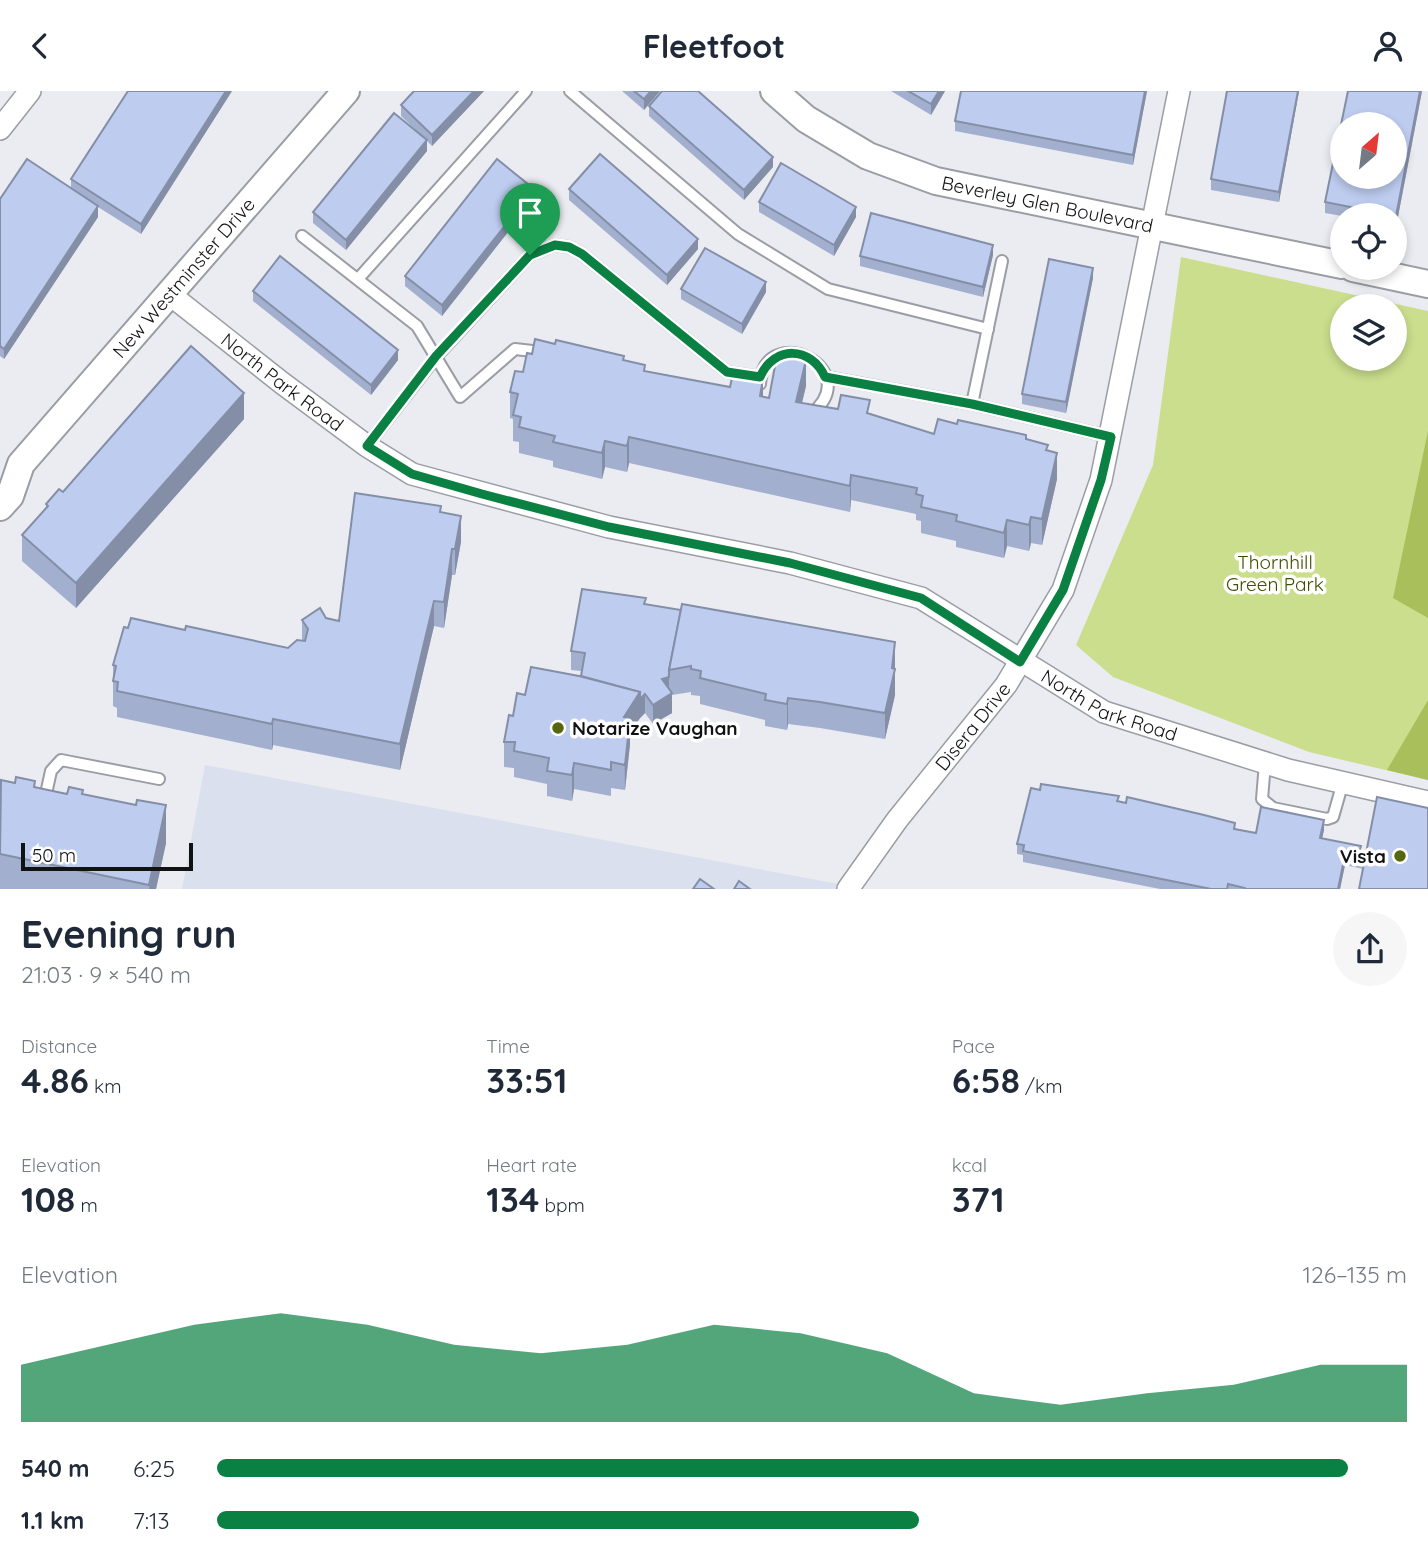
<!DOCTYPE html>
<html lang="en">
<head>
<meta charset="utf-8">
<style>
  body { margin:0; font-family:Quicksand,sans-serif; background:#f6f6f7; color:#1f2937; height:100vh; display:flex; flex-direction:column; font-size:26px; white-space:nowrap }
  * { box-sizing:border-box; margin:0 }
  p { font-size:23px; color:#747a83 }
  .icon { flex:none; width:38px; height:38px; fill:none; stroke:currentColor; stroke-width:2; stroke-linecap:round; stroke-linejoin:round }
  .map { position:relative; height:798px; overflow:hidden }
  .details { display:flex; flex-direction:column; background:#fff; flex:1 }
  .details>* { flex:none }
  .needle { width:46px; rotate:28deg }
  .buttons { position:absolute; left:1330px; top:21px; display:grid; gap:14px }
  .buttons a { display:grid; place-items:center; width:77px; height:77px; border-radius:50%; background:#fff; box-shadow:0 4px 10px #0003; font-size:35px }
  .scale { position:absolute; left:21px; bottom:18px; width:172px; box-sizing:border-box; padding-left:7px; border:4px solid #111214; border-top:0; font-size:19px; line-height:24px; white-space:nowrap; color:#111214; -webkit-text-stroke:5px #fff; paint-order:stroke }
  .pin { position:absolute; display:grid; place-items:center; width:60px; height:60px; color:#fff; margin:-72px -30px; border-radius:50% 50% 50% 0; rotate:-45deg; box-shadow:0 0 7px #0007 }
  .pin .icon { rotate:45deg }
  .round { display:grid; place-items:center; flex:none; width:74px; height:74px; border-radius:37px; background:#f6f6f7 }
  .headline { display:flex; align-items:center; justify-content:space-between; height:119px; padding:0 21px }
  h1 { font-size:38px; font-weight:700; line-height:52px }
  .figures { display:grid; grid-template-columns:repeat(3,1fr); gap:10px; height:119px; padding:7px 21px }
  .figures div { display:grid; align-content:center }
  .figures b { font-size:35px; font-weight:700 }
  .figures small { font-size:19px; font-weight:400 }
  .figures p { font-size:19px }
  .chart { height:196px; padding:14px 21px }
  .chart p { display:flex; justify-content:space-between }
  .chart svg { width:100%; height:126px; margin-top:7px; fill:#0b8043; opacity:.7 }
  ul { padding:0 21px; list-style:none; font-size:23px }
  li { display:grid; grid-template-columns:112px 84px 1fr; align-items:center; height:52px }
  li i { height:18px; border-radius:9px; background:#0b8043 }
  header { display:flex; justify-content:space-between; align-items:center; height:91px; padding:0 21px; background:#fff; font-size:32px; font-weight:700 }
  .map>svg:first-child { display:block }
</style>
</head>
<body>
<header><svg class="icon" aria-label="back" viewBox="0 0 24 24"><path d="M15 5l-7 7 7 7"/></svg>Fleetfoot<svg class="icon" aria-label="person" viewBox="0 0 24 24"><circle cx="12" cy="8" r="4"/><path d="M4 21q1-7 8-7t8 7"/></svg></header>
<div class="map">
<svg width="1428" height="798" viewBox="0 0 1428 798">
  <rect width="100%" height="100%" fill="#eaecf2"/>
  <path fill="#dae0ed" d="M205,674l660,124h-683z"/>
  <path fill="#cade8d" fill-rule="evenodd" d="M1181,166l247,54v469l-119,-28 -196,-75 -37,-32 77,-180zM1342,215h53v53h-53z"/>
  <g fill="#a9bf5b">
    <path d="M1428,340v187l-35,-20z"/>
    <path d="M1428,609v80l-41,-10z"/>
  </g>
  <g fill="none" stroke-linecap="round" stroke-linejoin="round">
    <g stroke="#9a9da3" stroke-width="14">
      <g id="service">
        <path d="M570,0l168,143 90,55 160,40"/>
        <path d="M302,145l115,90 43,71 55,-48 26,3"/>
        <path d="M358,188l168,-188"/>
        <path d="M826,286l146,27 139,33"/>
        <path d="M760,293c5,-65 107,-15 51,30"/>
        <path d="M972,313l30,-143"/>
        <path d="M367,355l69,-89 94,-102 25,-10 14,2 13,7 145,118 33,5"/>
        <path d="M1265,672l-3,36 11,9 54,11 6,-2 10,-35"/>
        <path d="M44,712l7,-32 10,-11 98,19"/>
      </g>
    </g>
    <g stroke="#9a9da3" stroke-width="24">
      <g id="minor">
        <path d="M0,38l30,-38"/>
        <path id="s1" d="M168,202l114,90 85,63 45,28 197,53 181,36 131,35 183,114 184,58 140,32"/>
        <path id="s2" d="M848,798l49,-69 109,-135 57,-95 38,-110 78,-389"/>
      </g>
    </g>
    <g stroke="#9a9da3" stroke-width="30">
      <g id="tertiary">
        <path id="s3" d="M774,0l32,28 62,37 68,25 406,84"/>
        <path d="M1353,177l75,16"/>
        <path id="s4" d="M0,416l10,-11 11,-32 325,-373"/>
      </g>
    </g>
    <use href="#service" stroke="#fff" stroke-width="10"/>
    <use href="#minor" stroke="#fff" stroke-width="21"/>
    <use href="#tertiary" stroke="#fff" stroke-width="26"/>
  </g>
  <g fill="#a3afce">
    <path d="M232,0l-91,143 -43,-27v10l-94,142 -4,-3v-157l71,-10v-10z"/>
    <path d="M484,0l-52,55 -5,-5v10l-81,99 -33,-27v-11l108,-77 -20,-19v-11z"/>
    <path d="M622,0h38l-16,19z"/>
    <path d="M891,0h54l-14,24z"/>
    <path d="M1147,0l-14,74 -178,-34v-10z"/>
    <path d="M1299,0l-20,111 -68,-12v-11z"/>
    <path d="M1348,0h74l-26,136 -1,-1v-11l-53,1 -17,-3v-11z"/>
    <path d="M649,15l124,61 -29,33 -95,-84z"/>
    <path d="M569,98l129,60 -31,36 -98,-85z"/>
    <path d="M534,108l-92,117 -37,-30v-10z"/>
    <path d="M759,111l97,15 -22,39 -75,-44z"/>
    <path d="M993,164l-10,42 -123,-31v-10z"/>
    <path d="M1093,187l-27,135 -44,-9v-10z"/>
    <path d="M681,198l85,3 -24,42 -61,-35z"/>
    <path d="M253,200l145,69 -27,35 -118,-94z"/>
    <path d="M532,263l92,6 21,12 124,26 37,-12 -4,17 68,11 64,20 92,6 22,11 9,28 -15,66 -11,-2 -2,8 -22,-5 -3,12 -48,-11v-6l-35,-8v-12l-5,-1v-6l-65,-14 -1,12 -221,-49 -2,9 -22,-5 -3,12 -49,-12v-6l-34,-8v-11l-6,-1v-22l-3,-1v-26l13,-20z"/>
    <path d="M244,328l-168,189 -54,-47v-26l24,-27v-4z"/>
    <path d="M441,421l20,30 -6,33h-3l-8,53 -10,-2 -34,144 -127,-25 -1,5 -155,-33v-9l-4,-2v-41l15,-37 57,2 103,18 14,-7v-21l24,-2 13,3z"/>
    <path d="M646,513l35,6 214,32v53l-10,44 -65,-11 -32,-4 -1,6 -22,-4v-6l-65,-16v-8l-9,-1v-3l-19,3v18l-19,11 -8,-11 -5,5 -10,15v11l-5,46 -14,-2v8l-37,-7 -2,12 -25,-5v-12l-33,-7v-9l-10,-1v-25l9,-26 12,-21 56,-19v-5l-10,-1v-19z"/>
    <path d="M0,693l35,3 32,7h16l83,49 -10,46h-156z"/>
    <path d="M1119,710l137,32 68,-3 -2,8 44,16 -3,15 -18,-4 -5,24h-180l-137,-27v-7l-6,-1v-10z"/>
  </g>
  <g fill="#848fa7">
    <path d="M226,0h6l-91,143v-10z"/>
    <path d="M474,0h10l-52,55v-11z"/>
    <path d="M651,0h9l-16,19v-11z"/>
    <path d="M939,0h6l-14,24v-11z"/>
    <path d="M1145,0h2l-14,74v-10z"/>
    <path d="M1298,0h1l-20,111v-10z"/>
    <path d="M1420,0h2l-26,136v-11z"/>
    <path d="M427,49v11l-81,99v-10z"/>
    <path d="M773,66v10l-29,33v-10z"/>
    <path d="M534,98v10l-92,117v-11z"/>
    <path d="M98,115v11l-94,142v-10z"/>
    <path d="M856,116v10l-22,39v-11z"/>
    <path d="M698,148v10l-31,36v-10z"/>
    <path d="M993,154v10l-10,42v-10z"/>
    <path d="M1093,177v10l-27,135v-11z"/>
    <path d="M766,191v10l-24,42v-10z"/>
    <path d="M398,259v10l-27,35v-10z"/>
    <path d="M806,269v26l-10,41v-25z"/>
    <path d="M763,288v26l-3,-9z"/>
    <path d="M244,302v26l-168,189v-25z"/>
    <path d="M629,346v26l-2,9v-26z"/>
    <path d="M605,350v26l-3,12v-26z"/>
    <path d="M1057,362v26l-15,66v-26z"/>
    <path d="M851,384v25l-1,12v-26z"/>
    <path d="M461,425v26l-6,33v-26z"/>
    <path d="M1031,426v26l-2,8v-26z"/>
    <path d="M1007,429v26l-3,12v-25z"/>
    <path d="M452,458v26l-8,53v-26z"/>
    <path d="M434,510v25l-34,144v-26z"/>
    <path d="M895,551v53l-10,44v-26z"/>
    <path d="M669,586v18l3,-2v20l-19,11v-19l9,-26z"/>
    <path d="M640,601l5,2v19l-5,5 -10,15v11l-5,46 -1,-73z"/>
    <path d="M788,607v26l-1,6v-26z"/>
    <path d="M273,628v26l-1,5v-26z"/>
    <path d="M574,672v26l-2,12v-26z"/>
    <path d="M166,714v38l-10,46h-7z"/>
    <path d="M1324,729v10l-4,18v-10z"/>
    <path d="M1345,764v10l-5,24h-2z"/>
  </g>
  <g fill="#bdccef" stroke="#848fa7" stroke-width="2" fill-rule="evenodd">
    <path d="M128,0h98l-85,133 -70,-45z"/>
    <path d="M414,0h60l-42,44 -31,-30z"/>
    <path d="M634,0h17l-7,8z"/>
    <path d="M662,0h36l75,66 -29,33 -95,-84z"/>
    <path d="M908,0h31l-8,13z"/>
    <path d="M961,0h184l-12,64 -178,-34z"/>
    <path d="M1227,0h71l-19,101 -68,-13z"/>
    <path d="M1348,0h72l-24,125 -71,-14zM1342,33h53v53h-53z"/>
    <path d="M394,22l33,27 -81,100 -33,-28z"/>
    <path d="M600,63l98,85 -31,36 -98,-86z"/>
    <path d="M27,68l71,47 -94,143 -4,-3v-147z"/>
    <path d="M497,68l37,30 -92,116 -37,-29z"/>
    <path d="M781,72l75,44 -22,38 -75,-43z"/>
    <path d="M871,122l122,32 -10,42 -123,-31z"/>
    <path d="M705,157l61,34 -24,42 -61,-35z"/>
    <path d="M280,165l118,94 -27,35 -118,-94z"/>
    <path d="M1049,168l44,9 -27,134 -44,-8z"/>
    <path d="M535,248l20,5 1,-4 68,16 -1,4 22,5 -1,6 86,16 3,-14 30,6 -3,17 9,2 8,-43 29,5 -10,42 42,7 3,-14 29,5 -3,13 67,21 4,-15 19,5 1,-4 68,15v4l22,6 -2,5 11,3 -15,66 -11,-2 -2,8 -22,-5 -3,13 -48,-12 1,-6 -36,-8 2,-11 -7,-2 1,-6 -66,-13 -1,11 -221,-49 -2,9 -22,-5 -3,12 -49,-11 2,-6 -36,-9 2,-10 -8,-2 5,-21 -8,-2 5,-21 8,1 4,-19 5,1z"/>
    <path d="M191,255l53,47 -168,190 -54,-48 26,-29 -2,-2 13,-15 4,3z"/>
    <path d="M355,402l86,13 -1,6 21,4 -6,33h-3l-8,53 -10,-1 -34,143 -127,-25 -1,5 -155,-33 1,-9 -5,-1 3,-15 -3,-1 11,-38 4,1 3,-10 54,12 1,-4 102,22 9,-8 8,1 3,-12 -6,-9 18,-12 6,10 13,3z"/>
    <path d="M582,498l64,9 -2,6 37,6 -12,60v7l-7,2 10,14 -19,12 -8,-11 -5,5v-7l-59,-16 4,-23 -14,-2z"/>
    <path d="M682,513l213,38 -3,26 3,1 -10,44 -65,-11 -32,-4 -1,6 -22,-4 1,-6 -66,-16 1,-7 -10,-2v-3l-22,4z"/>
    <path d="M531,576l48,9 61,16 -16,25 6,1 -5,47 -14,-3v8l-37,-7 -2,12 -25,-4 2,-13 -35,-7 1,-9h-11l5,-27 4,1 4,-23 8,2z"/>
    <path d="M16,686l19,4 -1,6 33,7 2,-7 14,3 -1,4 54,11 1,-5 29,5 -17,80 -149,-31 1,-74 14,3z"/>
    <path d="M1041,693l78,12 -2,5 9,2 1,-6 77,18 31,8 -1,6 22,4 5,-26 63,13 -4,18 41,8 -2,7 7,1 -1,5 -20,-4 -7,34h-93v-1l-17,-4 -1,5h-16l-188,-38 1,-6 -7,-1 14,-56 9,2z"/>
    <path d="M1377,706l51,11v81h-69z"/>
    <path d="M700,788l14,10h-21z"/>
    <path d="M739,790l11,8h-16z"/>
  </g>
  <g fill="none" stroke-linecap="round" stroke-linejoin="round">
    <g stroke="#fff" stroke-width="14">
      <path id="route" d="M555,154l14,2 13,7 145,118 33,5c14,-32 51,-31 65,0l147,27 139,33 -10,43 -38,110 -43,72 -99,-64 -131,-35 -181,-36 -127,-33 -70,-20 -45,-28 69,-90 94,-101z"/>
    </g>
    <use href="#route" stroke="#0b8043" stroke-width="9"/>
  </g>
  <g fill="#576710" stroke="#fff" stroke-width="2.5">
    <circle cx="558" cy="637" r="7"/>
    <circle cx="1400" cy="765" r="7"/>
  </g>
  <g text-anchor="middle" stroke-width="7" stroke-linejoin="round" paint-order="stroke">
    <g font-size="19" fill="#111214" stroke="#fff">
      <text dy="7" stroke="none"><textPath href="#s3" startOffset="301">Beverley Glen Boulevard</textPath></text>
      <text dy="7" stroke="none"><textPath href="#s4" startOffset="296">New Westminster Drive</textPath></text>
      <text dy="7" stroke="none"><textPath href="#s1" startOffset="145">North Park Road</textPath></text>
      <text dy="7" stroke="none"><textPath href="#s1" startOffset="1046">North Park Road</textPath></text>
      <text dy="7" stroke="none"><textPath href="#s2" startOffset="205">Disera Drive</textPath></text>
    </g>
    <g font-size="19" fill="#414e00" stroke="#fff">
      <text x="1275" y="478">Thornhill<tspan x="1275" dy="22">Green Park</tspan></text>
    </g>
    <g font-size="19" font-weight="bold" fill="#111214" stroke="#fff" text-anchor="start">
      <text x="572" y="644">Notarize Vaughan</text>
      <text x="1386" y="772" text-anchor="end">Vista</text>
    </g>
  </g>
</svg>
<div class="buttons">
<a><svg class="needle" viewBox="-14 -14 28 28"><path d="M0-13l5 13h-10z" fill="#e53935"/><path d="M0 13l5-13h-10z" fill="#747a83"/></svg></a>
<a><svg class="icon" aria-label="locate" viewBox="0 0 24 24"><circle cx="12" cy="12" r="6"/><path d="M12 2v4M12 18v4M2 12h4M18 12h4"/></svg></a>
<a><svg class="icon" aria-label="layers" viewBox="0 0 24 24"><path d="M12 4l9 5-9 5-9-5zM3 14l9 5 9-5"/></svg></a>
</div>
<div class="scale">50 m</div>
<div class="pin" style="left:530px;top:164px;background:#1e9e55"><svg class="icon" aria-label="arrive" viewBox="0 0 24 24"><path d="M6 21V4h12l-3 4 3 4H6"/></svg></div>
</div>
<section class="details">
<div class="headline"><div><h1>Evening run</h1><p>21:03 · 9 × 540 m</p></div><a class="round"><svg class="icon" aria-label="share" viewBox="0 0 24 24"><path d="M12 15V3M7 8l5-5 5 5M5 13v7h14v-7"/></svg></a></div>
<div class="figures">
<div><p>Distance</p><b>4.86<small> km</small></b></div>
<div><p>Time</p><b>33:51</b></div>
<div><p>Pace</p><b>6:58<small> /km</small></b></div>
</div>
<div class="figures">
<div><p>Elevation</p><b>108<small> m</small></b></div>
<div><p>Heart rate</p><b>134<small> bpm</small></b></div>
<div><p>kcal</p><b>371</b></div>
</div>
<div class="chart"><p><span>Elevation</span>126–135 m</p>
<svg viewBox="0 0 160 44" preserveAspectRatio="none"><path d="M0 44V24L10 17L20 10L30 6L40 10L50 17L60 20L70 17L80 10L90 13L100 20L110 34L120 38L130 34L140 31L150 24L160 24V44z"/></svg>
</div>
<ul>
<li><b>540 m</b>6:25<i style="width:95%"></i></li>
<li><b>1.1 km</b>7:13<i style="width:59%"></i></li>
</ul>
</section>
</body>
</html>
